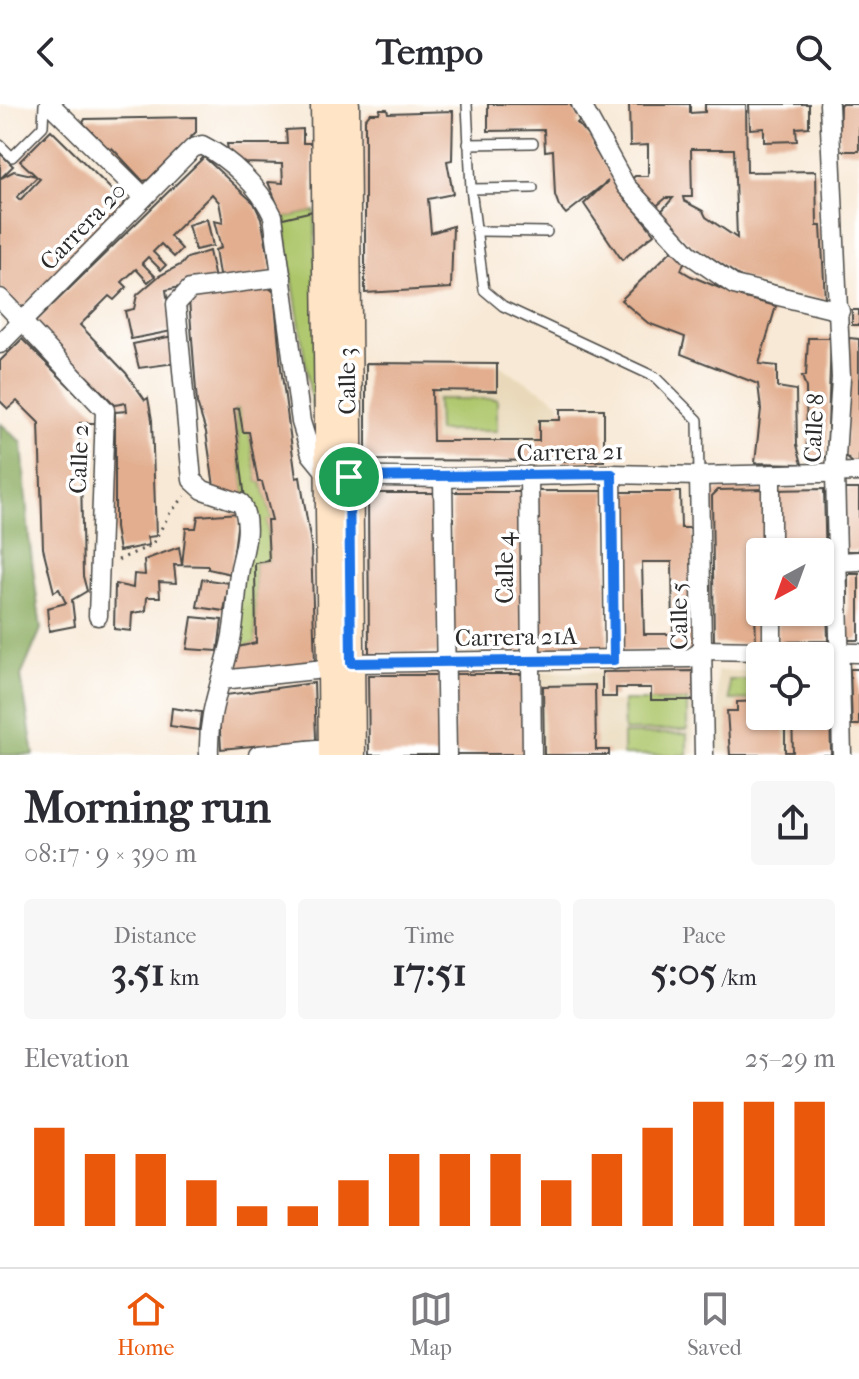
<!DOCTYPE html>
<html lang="en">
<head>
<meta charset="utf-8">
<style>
  body { margin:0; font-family:"IM FELL French Canon",serif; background:#f7f7f7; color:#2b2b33; height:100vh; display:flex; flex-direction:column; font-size:30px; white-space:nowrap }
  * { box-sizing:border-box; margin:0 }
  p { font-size:26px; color:#7c7c81 }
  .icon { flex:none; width:44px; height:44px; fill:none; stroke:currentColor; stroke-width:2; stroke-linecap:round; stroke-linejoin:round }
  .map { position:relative; height:651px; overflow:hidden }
  .panel { display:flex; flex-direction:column; background:#fff; flex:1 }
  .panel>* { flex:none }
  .needle { width:52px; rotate:221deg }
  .fabs { position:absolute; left:746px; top:434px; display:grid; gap:16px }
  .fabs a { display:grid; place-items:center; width:88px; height:88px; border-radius:8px; background:#fff; box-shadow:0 2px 6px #0004; font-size:40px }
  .pin { position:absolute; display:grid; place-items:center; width:68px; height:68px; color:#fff; margin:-34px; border:4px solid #fff; border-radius:50%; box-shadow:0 2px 8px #0007 }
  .round { display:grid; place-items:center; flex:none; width:84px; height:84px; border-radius:8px; background:#f7f7f7 }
  .overview { display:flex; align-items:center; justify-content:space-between; height:136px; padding:0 24px }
  h1 { font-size:44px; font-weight:700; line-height:60px }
  .metrics { display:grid; grid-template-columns:repeat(3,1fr); gap:12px; height:136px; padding:8px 24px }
  .metrics div { display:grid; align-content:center; border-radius:8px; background:#f7f7f7; text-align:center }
  .metrics b { font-size:40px; font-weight:700 }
  .metrics small { font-size:22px; font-weight:400 }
  .metrics p { font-size:22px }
  .chart { height:224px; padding:16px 24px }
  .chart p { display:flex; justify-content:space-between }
  .chart svg { width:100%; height:144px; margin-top:8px; stroke:#ea580c; stroke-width:6 }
  header { display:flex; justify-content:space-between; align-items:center; height:104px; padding:0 24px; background:#fff; font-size:36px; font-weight:700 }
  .dock { display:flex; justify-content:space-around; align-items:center; height:112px; border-top:2px solid #e1e1e2; background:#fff; font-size:22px; color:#7c7c81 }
  .dock a { display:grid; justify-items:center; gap:4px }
  .dock .current { color:#ea580c }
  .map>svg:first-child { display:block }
</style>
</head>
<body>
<header><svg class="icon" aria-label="back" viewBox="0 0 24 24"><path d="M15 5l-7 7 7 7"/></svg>Tempo<svg class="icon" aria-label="search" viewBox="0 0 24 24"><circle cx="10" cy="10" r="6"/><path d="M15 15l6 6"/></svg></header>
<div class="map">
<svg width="859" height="651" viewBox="0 0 859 651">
  <rect width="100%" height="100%" fill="#fff"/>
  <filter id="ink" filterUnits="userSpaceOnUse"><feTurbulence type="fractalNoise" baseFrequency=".0125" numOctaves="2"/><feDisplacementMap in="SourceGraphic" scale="16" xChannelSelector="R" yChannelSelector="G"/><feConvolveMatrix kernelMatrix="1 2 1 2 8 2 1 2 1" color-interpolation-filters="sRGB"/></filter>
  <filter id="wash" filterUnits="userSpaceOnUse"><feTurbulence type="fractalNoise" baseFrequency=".006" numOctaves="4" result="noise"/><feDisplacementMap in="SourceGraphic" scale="32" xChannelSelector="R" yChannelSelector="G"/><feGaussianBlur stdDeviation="1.8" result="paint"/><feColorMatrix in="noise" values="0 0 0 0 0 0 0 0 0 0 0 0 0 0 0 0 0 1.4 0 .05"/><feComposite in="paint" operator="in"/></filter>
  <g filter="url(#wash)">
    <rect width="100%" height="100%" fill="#f8e9d6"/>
    <g fill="#e9d9ba">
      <path d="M405,259l92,1 63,38v58h-156z"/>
      <path d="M717,567h43v45h32l1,36h-75z"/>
      <path d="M539,568h63l1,30 91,-2 -1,55h-153z"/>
    </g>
    <g fill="#adc66b" stroke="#6c784b" stroke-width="2">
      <path d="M315,107l3,201h-5l-30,-194z"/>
      <path d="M437,295h60v32h-59z"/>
      <path d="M239,304l4,24h6l9,50h4l10,38 -5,1 2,40 -14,2 1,80 -23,5 12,-149 -10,-90z"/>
      <path d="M729,576h31v19l-30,1z"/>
      <path d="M623,597h64v29l-63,1z"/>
      <rect x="623" y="630" width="64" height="21"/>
    </g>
    <path fill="#8aab5f" stroke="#5a6b45" stroke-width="2" d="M0,319l22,20 7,95 12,91 -20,47 13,79h-34z"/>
    <g id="blocks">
      <g fill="#e2ae8f" fill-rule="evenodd">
        <path d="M488,0h82l10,16 -3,3 17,20 -2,2 30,48 32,41 -32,26 -38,-56 24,-23 -42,33 -7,-8 -4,-11 -2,-45 -8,1 -1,-21 -56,1z"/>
        <path d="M629,0h61v9l15,-1v-8h41l1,68 69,-1 1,55h4l4,73 -73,-17 -13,-6 -48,-32 -32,-30 14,-16h-7l-12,10 -24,-27 5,-5h13v-31l-18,1zM691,45h43l3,89 -31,-21 -3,-6 -19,-10 -1,-4h9z"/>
        <path d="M749,0h60v23l-13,1 1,13 -33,1v-14l-14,1z"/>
        <path d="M840,0h19v47h-20z"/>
        <path d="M380,5h7l1,4 65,-2 -1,49 -5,1 6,33 -25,5 3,34 22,-7 -2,62 -86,5v-174l5,-6h9z"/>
        <path d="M196,13v15l-48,48 -5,1 -31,-33 -2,2 -27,-27 2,-4z"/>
        <path d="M303,25v14h9l1,68 -30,7 -15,-36 15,1 -1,-19 -41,-1 -13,-13 -1,-6h60l-1,-14z"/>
        <path d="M51,26l73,72 -3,6 -96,99 -7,-1 -18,-18v-135l13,13 -12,12 13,-7 22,5 -16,-15zM37,73l3,2 -20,21 -3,-3z"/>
        <path d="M204,53l50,46 7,15 10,51 -3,5 -48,7 -5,-31 6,-2 -7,-27 9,2 -4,-21 -7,-8 -42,42 12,13 -8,8 -13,-13 -8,8 13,13 -5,5 -13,-13 -6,6 13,13 -7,6 -12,-13 -14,13 5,5 -13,13 -5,-4 -29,29 46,48 19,27 3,-2 4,22 4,116 -9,1 2,8 -30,6 -4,-23v-116l12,-1 -1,-8 -11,2 -81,-82z"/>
        <path d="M207,115l6,27 -18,4 -7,-25z"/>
        <path d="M672,146l13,10 -4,10 10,6 50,21 35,9 -17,58 18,2v21l19,3 1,55 5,19 -47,-1 6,-54 -3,-25 -77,-30 4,-17 -37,-14 -27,-23z"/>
        <path d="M209,147l6,28 -49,11 6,41 -41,8 -6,-28 9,-2 3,-14 22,-19 23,-12 5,-6z"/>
        <path d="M268,183l6,5 7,76 15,110 4,-1 11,67 4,120 -86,9 4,-25 23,-5 -1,-80 14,-2 -2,-41h5l-10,-38h-4l-9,-50h-6l-4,-24 -5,1 11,90 -30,-6 -9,-61 -9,-29 -8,-103 2,-3z"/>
        <rect x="852" y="206" width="7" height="15"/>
        <path d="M173,232l3,27 -37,5 -6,-24z"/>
        <path d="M808,234h23l-4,119 -16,3 -4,-11 -1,-61 -4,-12h4z"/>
        <path d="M849,234l10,1v125h-5l-9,-8z"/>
        <path d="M22,235l75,75 -2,9h-15l3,153 4,15 -15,9 3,26 -26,5 -2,-23 19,-5 -7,-14 -5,3 -11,-44 -4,-125 -22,-22 -9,8 -8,-8v-40z"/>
        <path d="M366,259l131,1v27l-65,-1 1,51h106v-21h21v-11h44v52l-238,-1z"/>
        <path d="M766,385l1,63h-7v60h-5l1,31 -42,1 -2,-148 6,-6z"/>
        <path d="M824,385l4,152 -50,1v-30h42v-60h-44l-2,-62z"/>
        <rect x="845" y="385" width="14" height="62"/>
        <path d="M537,387h69l1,160h-70z"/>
        <path d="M452,388h70l1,160h-70z"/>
        <path d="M620,388h60l1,36h12l2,122 -72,1zM642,458h30l1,72h-29z"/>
        <path d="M368,389h70v160h-69z"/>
        <path d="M239,409l-8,61 -23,-5v-3l-34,-1 2,18 -17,-1 1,15h-13l-1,14 -14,2 -1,18 -17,-2 1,-45 18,4 1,-14 11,1 -1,-15 35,-13 3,18 4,-37h10l2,-12z"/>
        <rect x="848" y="470" width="11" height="66"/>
        <path d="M202,475l27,4 -5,28 -27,-4z"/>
        <path d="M192,513l30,3 -4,31 -31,-2z"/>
        <path d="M820,565h9l2,86h-101l-3,-44h10v-9l23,-1v15h21v13h4v23h8l-1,-36h28z"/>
        <path d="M850,565h9v56h-7z"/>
        <path d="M693,567l1,29h-43v-12h-35v9h-14v-25z"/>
        <rect x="454" y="570" width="70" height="80"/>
        <path d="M368,571h70v80h-69z"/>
        <path d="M314,579l2,57 -95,9 -3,-53z"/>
        <path d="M595,581l1,65h13v5h-65l-1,-69z"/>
        <path d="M172,604l29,4 -2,18 -29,-4z"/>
      </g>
    </g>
  </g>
  <g filter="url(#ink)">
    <use href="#blocks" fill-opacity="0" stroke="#4a4845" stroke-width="2"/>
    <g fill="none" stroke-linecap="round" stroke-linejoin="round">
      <g stroke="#4a4845" stroke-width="12">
        <g id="lane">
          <path d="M467,0l4,85 13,101 19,16 152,71 43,43 1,56"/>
          <path d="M468,40l65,-1"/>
          <path d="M0,41l12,12 31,-31 1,-22"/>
          <path d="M471,85l62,-1"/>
          <path d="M478,127l69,1"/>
        </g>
      </g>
      <g stroke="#4a4845" stroke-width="21">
        <g id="street">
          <path d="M50,0l94,93"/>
          <path d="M581,0l45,82 63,68 45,31 106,26"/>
          <path d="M829,0l12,274 -6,95 7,282"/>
          <path d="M0,194l105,112 -7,206"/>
          <path d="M0,240l193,-196 9,-3c28,14 58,42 71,71l28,206 10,32 18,22 114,2 169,-4 87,2 160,-4"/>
          <path d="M612,370l2,186"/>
          <path d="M771,370v78"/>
          <path d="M529,372l3,279"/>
          <path d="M699,372l5,279"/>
          <path d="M443,374l4,277"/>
          <path d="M837,458l22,-1"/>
          <path d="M772,508v40"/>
          <path d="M222,576l93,-10 36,-7 339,-5 14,-8 155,3"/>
          <path d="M209,651c-2,-46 15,-76 23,-120 4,-22 4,-45 8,-67 5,-21 12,-44 1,-65l-38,-13 -11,-10 -16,-176 14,-15 92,-12"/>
          <path d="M258,651l59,-6 12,6"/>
        </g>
      </g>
      <g stroke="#4a4845" stroke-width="29">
        <g id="secondary">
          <path d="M324,0l8,651"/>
          <path d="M346,0l6,651"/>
        </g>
      </g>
      <path stroke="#4a4845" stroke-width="3" stroke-dasharray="2 6" stroke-linecap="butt" d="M118,456l34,-15 18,-32 15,-17"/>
      <use href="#lane" stroke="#fff" stroke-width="9"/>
      <use href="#street" stroke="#fff" stroke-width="18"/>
      <use href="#secondary" stroke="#ffe4c6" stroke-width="26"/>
    </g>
  </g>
  <g fill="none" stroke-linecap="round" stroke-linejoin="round" filter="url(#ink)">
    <g stroke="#fff" stroke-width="16">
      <path id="route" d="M612,370l2,186 -263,3 -2,-186z"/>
    </g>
    <use href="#route" stroke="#1a73e8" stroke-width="10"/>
  </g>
  <g text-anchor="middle" stroke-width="7" stroke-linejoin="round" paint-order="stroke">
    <g font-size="24" fill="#2b2b2b" stroke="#fff">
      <text transform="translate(83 122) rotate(-46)" y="8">Carrera 20</text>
      <text transform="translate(347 277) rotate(-91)" y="8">Calle 3</text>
      <text transform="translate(814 324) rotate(-87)" y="8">Calle 8</text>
      <text transform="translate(570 348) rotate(-1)" y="8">Carrera 21</text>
      <text transform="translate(79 355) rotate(-88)" y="8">Calle 2</text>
      <text transform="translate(505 464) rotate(-90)" y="8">Calle 4</text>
      <text transform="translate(679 512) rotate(-91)" y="8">Calle 5</text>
      <text transform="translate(516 533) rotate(-1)" y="8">Carrera 21A</text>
    </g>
  </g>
</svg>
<div class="fabs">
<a><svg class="needle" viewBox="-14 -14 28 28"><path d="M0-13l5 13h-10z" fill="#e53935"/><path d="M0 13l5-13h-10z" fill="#7c7c81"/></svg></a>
<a><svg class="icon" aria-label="locate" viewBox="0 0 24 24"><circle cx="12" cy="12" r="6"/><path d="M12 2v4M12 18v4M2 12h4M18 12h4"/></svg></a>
</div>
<div class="pin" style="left:349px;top:373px;background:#1e9e55"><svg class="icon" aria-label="arrive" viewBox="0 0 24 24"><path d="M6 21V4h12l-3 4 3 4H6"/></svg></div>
</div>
<section class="panel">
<div class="overview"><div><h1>Morning run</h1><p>08:17 · 9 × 390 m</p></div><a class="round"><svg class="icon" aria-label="share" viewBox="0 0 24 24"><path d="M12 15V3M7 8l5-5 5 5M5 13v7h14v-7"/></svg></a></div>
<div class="metrics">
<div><p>Distance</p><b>3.51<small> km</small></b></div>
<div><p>Time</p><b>17:51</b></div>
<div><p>Pace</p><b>5:05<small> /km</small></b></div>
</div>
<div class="chart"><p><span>Elevation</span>25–29 m</p>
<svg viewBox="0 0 160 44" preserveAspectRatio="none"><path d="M5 44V14M15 44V22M25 44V22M35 44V30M45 44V38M55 44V38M65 44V30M75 44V22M85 44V22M95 44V22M105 44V30M115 44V22M125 44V14M135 44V6M145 44V6M155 44V6"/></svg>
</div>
</section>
<nav class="dock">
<a class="current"><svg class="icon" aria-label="home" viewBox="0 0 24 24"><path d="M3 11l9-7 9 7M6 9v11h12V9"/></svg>Home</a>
<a><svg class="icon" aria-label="map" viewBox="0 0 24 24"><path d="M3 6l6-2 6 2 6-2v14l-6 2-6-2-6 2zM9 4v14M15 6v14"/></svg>Map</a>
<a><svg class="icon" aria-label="saved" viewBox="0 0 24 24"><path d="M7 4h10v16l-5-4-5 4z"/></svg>Saved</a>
</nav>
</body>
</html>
